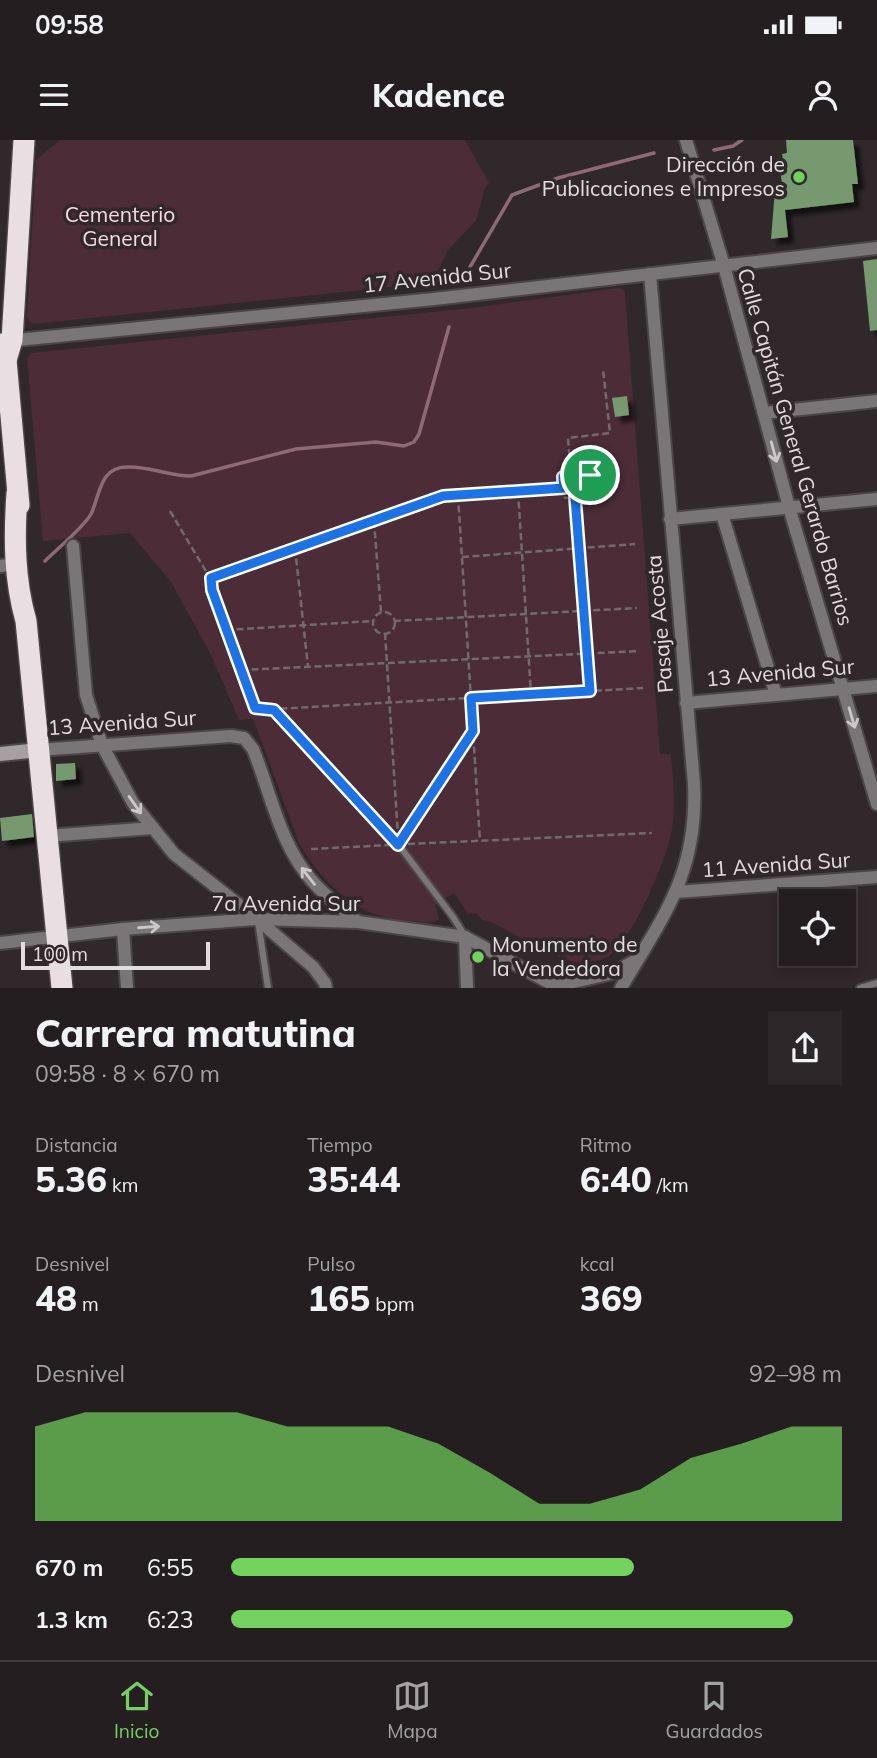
<!DOCTYPE html>
<html lang="es">
<head>
<meta charset="utf-8">
<style>
  body { margin:0; font-family:Mulish,sans-serif; background:#2c2729; color:#f1f3f6; height:100vh; display:flex; flex-direction:column; font-size:26px; white-space:nowrap }
  * { box-sizing:border-box; margin:0 }
  p { font-size:23px; color:#a3a2a5 }
  .icon { flex:none; width:38px; height:38px; fill:none; stroke:currentColor; stroke-width:2; stroke-linecap:round; stroke-linejoin:round }
  .map { position:relative; height:848px; overflow:hidden }
  .details { display:flex; flex-direction:column; background:#241e20; flex:1 }
  .details>* { flex:none }
  .controls { position:absolute; left:779px; top:749px; display:grid; gap:14px }
  .controls a { display:grid; place-items:center; width:77px; height:77px; border-radius:0px; background:#241e20; box-shadow:0 4px 10px #0003,0 0 0 2px #413c3e; font-size:35px }
  .scale { position:absolute; left:21px; bottom:18px; width:189px; box-sizing:border-box; padding-left:7px; border:4px solid #e2ddde; border-top:0; font-size:19px; line-height:24px; white-space:nowrap; color:#e2ddde; -webkit-text-stroke:5px #30282b; paint-order:stroke }
  .pin { position:absolute; display:grid; place-items:center; width:60px; height:60px; color:#fff; margin:-30px; border:4px solid #fff; border-radius:50%; box-shadow:0 2px 7px #0007 }
  .round { display:grid; place-items:center; flex:none; width:74px; height:74px; border-radius:0px; background:#2c2729 }
  .head { display:flex; align-items:center; justify-content:space-between; height:119px; padding:0 35px }
  h1 { font-size:38px; font-weight:800; line-height:52px }
  .figures { display:grid; grid-template-columns:repeat(3,1fr); gap:10px; height:119px; padding:7px 35px }
  .figures div { display:grid; align-content:center }
  .figures b { font-size:35px; font-weight:800 }
  .figures small { font-size:19px; font-weight:400 }
  .figures p { font-size:19px }
  .chart { height:196px; padding:14px 35px }
  .chart p { display:flex; justify-content:space-between }
  .chart svg { width:100%; height:126px; margin-top:7px; fill:#72d25d; opacity:.7 }
  ul { padding:0 35px; list-style:none; font-size:23px }
  li { display:grid; grid-template-columns:112px 84px 1fr; align-items:center; height:52px }
  li i { height:18px; border-radius:9px; background:#72d25d }
  .status { display:flex; justify-content:space-between; align-items:center; height:49px; padding:0 35px; background:#241e20; direction:ltr }
  .status svg { height:19px; fill:currentColor }
  header { display:flex; justify-content:space-between; align-items:center; height:91px; padding:0 35px; background:#241e20; font-size:32px; font-weight:800 }
  .tab-bar { display:flex; justify-content:space-around; align-items:center; height:98px; border-top:2px solid #413c3e; background:#241e20; font-size:19px; color:#a3a2a5 }
  .tab-bar a { display:grid; justify-items:center; gap:4px }
  .tab-bar .current { color:#72d25d }
  .map>svg:first-child { display:block }
</style>
</head>
<body>
<div class="status"><b>09:58</b><svg viewBox="0 0 49 12"><path d="M0 12V9h3v3zM5 12V6h3v6zM10 12V3h3v9zM15 12V0h3v12zM26 1h20v11H26zM47 4h2v5h-2z"/></svg></div>
<header><svg class="icon" aria-label="menu" viewBox="0 0 24 24"><path d="M4 6h16M4 12h16M4 18h16"/></svg>Kadence<svg class="icon" aria-label="person" viewBox="0 0 24 24"><circle cx="12" cy="8" r="4"/><path d="M4 21q1-7 8-7t8 7"/></svg></header>
<div class="map">
<svg width="877" height="848" viewBox="0 0 877 848">
  <defs>
    <filter id="shadow"><feDropShadow dx="6" dy="6" stdDeviation="2" flood-color="#0009"/></filter>
  </defs>
  <rect width="100%" height="100%" fill="#30282b"/>
  <g fill="#4b2c37">
    <path d="M60,0h405l24,43 -4,5 -9,33 -28,29 -16,33 -399,41 -5,-4 -1,-4 9,-156z"/>
    <path d="M618,148l5,1 2,4 35,461h11c2,25 5,51 1,75 -5,30 -35,99 -56,121 -8,9 -23,13 -34,13 -21,0 -72,-32 -93,-42l-7,-1 -6,-7 -8,1 -14,-21 -19,12 4,14c-8,6 -17,3 -26,2 -15,-1 -30,-3 -44,-9 -28,-12 -55,-42 -70,-69l-46,-124 -14,1 -28,-65 -40,-73 -41,-49 -87,8 -16,-182 4,-6 440,-45z"/>
  </g>
  <g fill="none" stroke-linecap="round" stroke-linejoin="round">
    <g stroke="#8e6a77" stroke-width="3.5">
      <path d="M714,10l19,-4 9,-6"/>
      <path d="M470,127l42,-72 46,-17 96,-25"/>
      <path d="M45,421c12,-12 39,-34 46,-47 9,-18 8,-47 36,-47 22,-1 42,9 64,9l105,-27 80,-7 28,4 10,-4 5,-8 30,-107"/>
    </g>
  </g>
  <g fill="#76996f" filter="url(#shadow)">
    <path d="M786,0h67l5,44h-6l2,18 -69,8 3,27 -17,2 4,-49h8l-3,-20 4,-4 -2,-12 5,-1z"/>
    <path d="M877,119v71l-7,1 -7,-70z"/>
    <path d="M627,256l2,19 -14,2 -3,-19z"/>
    <path d="M75,623l1,16 -20,2v-17z"/>
    <path d="M32,674l2,23 -32,4 -2,-23z"/>
  </g>
  <g fill="none" stroke-linecap="round" stroke-linejoin="round">
    <g stroke="#4c4548" stroke-width="10">
      <g id="lane">
        <path d="M398,704l55,73 12,19"/>
        <path d="M258,781l10,67"/>
        <path d="M860,848l17,-5"/>
      </g>
    </g>
    <g stroke="#4c4548" stroke-width="16">
      <g id="street">
        <path d="M686,0l38,126 65,241 88,297"/>
        <path d="M7,201l427,-42 443,-51"/>
        <path d="M764,273l113,-12"/>
        <path d="M722,374l54,181"/>
        <path d="M670,379l207,-20"/>
        <path d="M73,406l13,149 16,50 31,58 41,51 83,65 56,48 12,16 1,5"/>
        <path d="M0,426l16,-2"/>
        <path d="M686,563l191,-17"/>
        <path d="M39,610l192,-14 13,2 9,11c18,44 27,97 60,133 13,15 30,27 45,40"/>
        <path d="M47,696l106,-8"/>
        <path d="M677,752l200,-15"/>
        <path d="M123,789l4,59"/>
        <path d="M465,797l2,51"/>
        <path d="M0,803l123,-14 134,-10 101,3 107,15 94,51"/>
        <path d="M556,846l57,-13 25,-14"/>
        <path d="M621,848c43,-73 77,-115 73,-204l-44,-510"/>
      </g>
    </g>
    <g stroke="#4c4548" stroke-width="18">
      <path id="secondary" d="M0,614l39,-4"/>
    </g>
    <g stroke="#4c4548" stroke-width="24">
      <g id="highway">
        <path d="M0,204l6,16 13,145"/>
        <path d="M6,220l6,-20 12,-200"/>
        <path d="M17,353c-3,44 -3,86 9,128l36,367"/>
      </g>
    </g>
    <g stroke="#726b6d" stroke-width="2.5" stroke-dasharray="7 3.5" stroke-linecap="butt">
      <path d="M590,335l2,20 -27,3 -2,-21z"/>
      <path d="M571,337l-3,-39 42,-5 -7,-64"/>
      <path d="M518,351l13,203"/>
      <path d="M458,355l22,346"/>
      <path d="M575,357l15,194"/>
      <path d="M170,371l40,67 2,12 41,114 5,6 385,-22"/>
      <path d="M374,381l7,91"/>
      <path d="M295,408l13,119"/>
      <path d="M462,417l173,-13"/>
      <path d="M210,438l233,-82 121,-8"/>
      <circle cx="384" cy="483" r="11"/>
      <path d="M394,481l243,-13"/>
      <path d="M226,490l147,-9"/>
      <path d="M385,493l13,203"/>
      <path d="M241,530l398,-19"/>
      <path d="M275,571l116,126"/>
      <path d="M404,696l68,-103"/>
      <path d="M408,704l244,-11"/>
      <path d="M311,709l80,-4"/>
    </g>
    <use href="#lane" stroke="#7a7577" stroke-width="6"/>
    <use href="#street" stroke="#7a7577" stroke-width="12"/>
    <use href="#secondary" stroke="#a6a0a2" stroke-width="14"/>
    <use href="#highway" stroke="#e9dee1" stroke-width="21"/>
  </g>
  <defs><path id="oneway-shaft" d="M-6 0H5M1.5-3L5.5 0L1.5 3" fill="none" stroke-width="1.6" stroke-linecap="round" stroke-linejoin="round" transform="scale(1.75)"/></defs>
  <g stroke="#cdc8c9">
    <use href="#oneway-shaft" transform="translate(774 312) rotate(75)"/>
    <use href="#oneway-shaft" transform="translate(852 578) rotate(74)"/>
    <use href="#oneway-shaft" transform="translate(135 665) rotate(55)"/>
    <use href="#oneway-shaft" transform="translate(308 736) rotate(-128)"/>
    <use href="#oneway-shaft" transform="translate(149 787) rotate(-4)"/>
  </g>
  <g fill="none" stroke-linecap="round" stroke-linejoin="round">
    <g stroke="#fff" stroke-width="14">
      <path id="route" d="M590,335l2,20 -17,2 15,194 -119,7 2,33 -75,114 -124,-135 -19,-2 -43,-118 -1,-12 232,-82 121,-8 -1,-11z"/>
    </g>
    <use href="#route" stroke="#1a73e8" stroke-width="9"/>
  </g>
  <g fill="#72d25d" stroke="#30282b" stroke-width="2.5">
    <circle cx="799" cy="37" r="7"/>
    <circle cx="478" cy="817" r="7"/>
  </g>
  <g text-anchor="middle" stroke-width="7" stroke-linejoin="round" paint-order="stroke">
    <g font-size="21" fill="#e2ddde" stroke="#30282b" text-anchor="end">
      <text x="785" y="32">Dirección de<tspan x="785" dy="24">Publicaciones e Impresos</tspan></text>
      <text x="492" y="812" text-anchor="start">Monumento de<tspan x="492" dy="24">la Vendedora</tspan></text>
    </g>
    <g font-size="21" fill="#fbd8e3" stroke="#30282b">
      <text x="120" y="82">Cementerio<tspan x="120" dy="24">General</tspan></text>
    </g>
    <g font-size="21" fill="#e2ddde" stroke="#30282b">
      <text transform="translate(437 138) rotate(-6)" y="7">17 Avenida Sur</text>
      <text transform="translate(795 307) rotate(74)" y="7">Calle Capitán General Gerardo Barrios</text>
      <text transform="translate(660 484) rotate(-95)" y="7">Pasaje Acosta</text>
      <text transform="translate(780 533) rotate(-5)" y="7">13 Avenida Sur</text>
      <text transform="translate(122 583) rotate(-4)" y="7">13 Avenida Sur</text>
      <text transform="translate(776 725) rotate(-4)" y="7">11 Avenida Sur</text>
      <text x="286" y="771">7a Avenida Sur</text>
    </g>
  </g>
</svg>
<div class="controls">
<a><svg class="icon" aria-label="locate" viewBox="0 0 24 24"><circle cx="12" cy="12" r="6"/><path d="M12 2v4M12 18v4M2 12h4M18 12h4"/></svg></a>
</div>
<div class="scale">100 m</div>
<div class="pin" style="left:590px;top:335px;background:#1e9e55"><svg class="icon" aria-label="arrive" viewBox="0 0 24 24"><path d="M6 21V4h12l-3 4 3 4H6"/></svg></div>
</div>
<section class="details">
<div class="head"><div><h1>Carrera matutina</h1><p>09:58 · 8 × 670 m</p></div><a class="round"><svg class="icon" aria-label="share" viewBox="0 0 24 24"><path d="M12 15V3M7 8l5-5 5 5M5 13v7h14v-7"/></svg></a></div>
<div class="figures">
<div><p>Distancia</p><b>5.36<small> km</small></b></div>
<div><p>Tiempo</p><b>35:44</b></div>
<div><p>Ritmo</p><b>6:40<small> /km</small></b></div>
</div>
<div class="figures">
<div><p>Desnivel</p><b>48<small> m</small></b></div>
<div><p>Pulso</p><b>165<small> bpm</small></b></div>
<div><p>kcal</p><b>369</b></div>
</div>
<div class="chart"><p><span>Desnivel</span>92–98 m</p>
<svg viewBox="0 0 160 44" preserveAspectRatio="none"><path d="M0 44V11L10 6L20 6L30 6L40 6L50 11L60 11L70 11L80 17L90 27L100 38L110 38L120 33L130 22L140 17L150 11L160 11V44z"/></svg>
</div>
<ul>
<li><b>670 m</b>6:55<i style="width:66%"></i></li>
<li><b>1.3 km</b>6:23<i style="width:92%"></i></li>
</ul>
</section>
<nav class="tab-bar">
<a class="current"><svg class="icon" aria-label="home" viewBox="0 0 24 24"><path d="M3 11l9-7 9 7M6 9v11h12V9"/></svg>Inicio</a>
<a><svg class="icon" aria-label="map" viewBox="0 0 24 24"><path d="M3 6l6-2 6 2 6-2v14l-6 2-6-2-6 2zM9 4v14M15 6v14"/></svg>Mapa</a>
<a><svg class="icon" aria-label="saved" viewBox="0 0 24 24"><path d="M7 4h10v16l-5-4-5 4z"/></svg>Guardados</a>
</nav>
</body>
</html>
